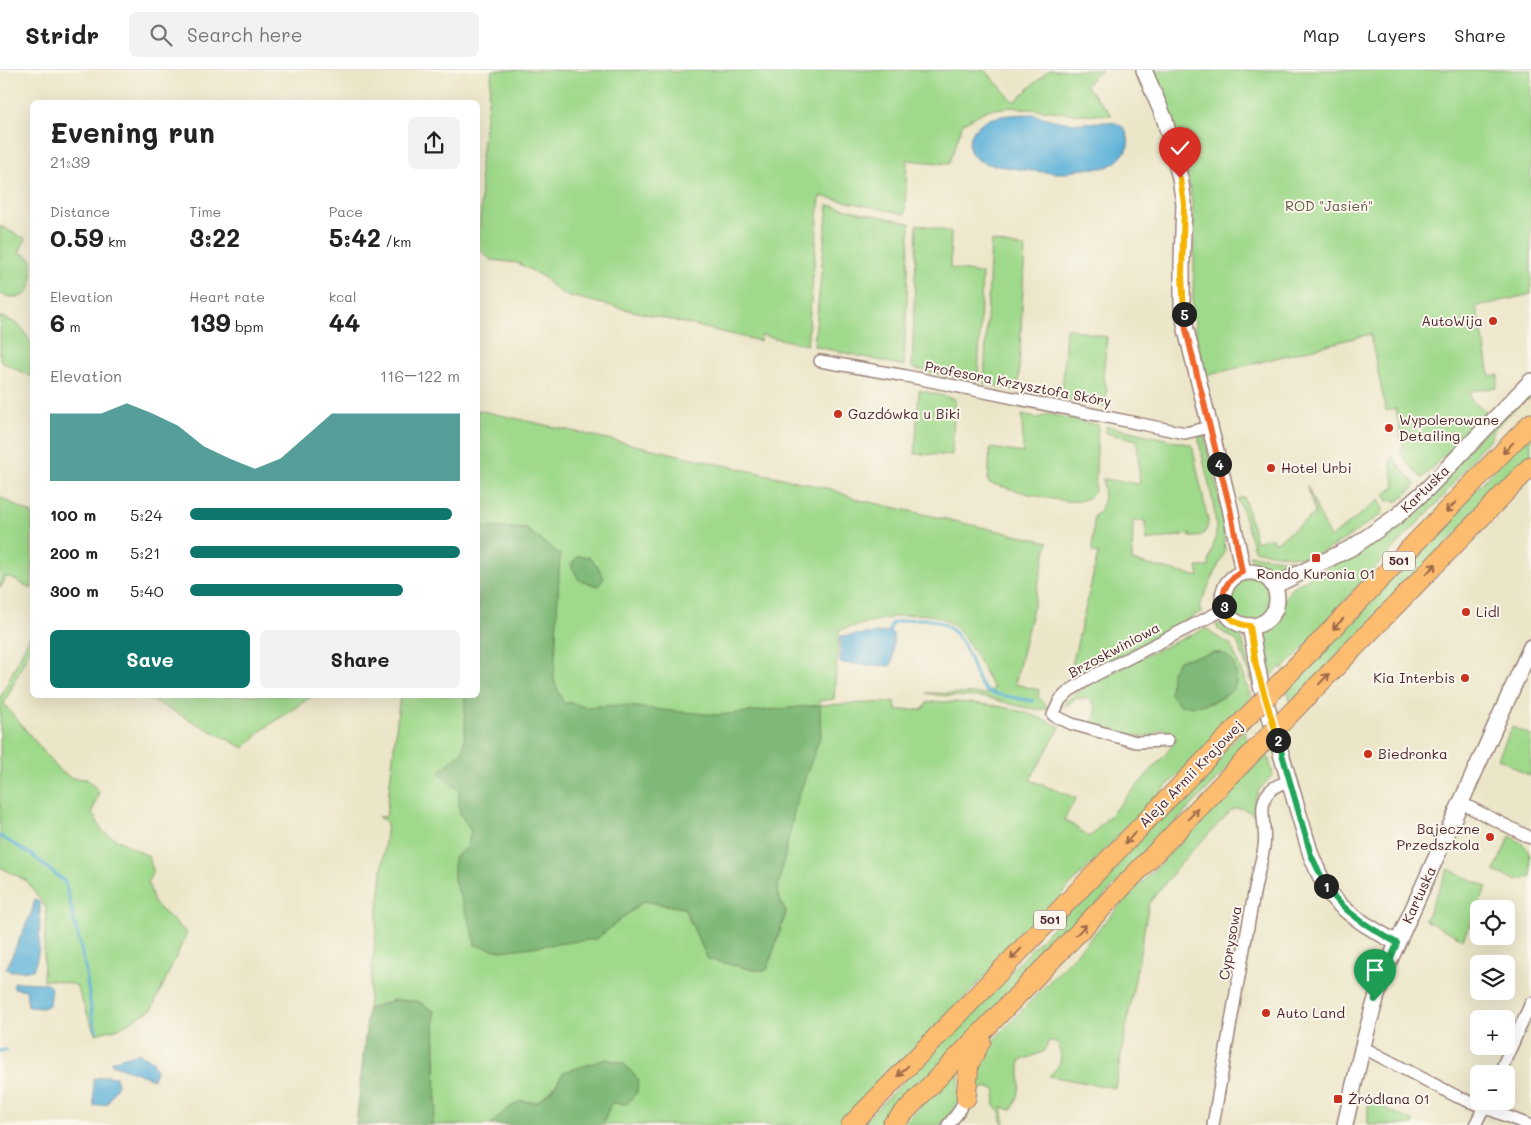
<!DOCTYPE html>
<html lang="en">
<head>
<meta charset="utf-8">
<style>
  body { margin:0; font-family:Mali,sans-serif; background:#f2f2f2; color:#222; height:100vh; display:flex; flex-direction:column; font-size:19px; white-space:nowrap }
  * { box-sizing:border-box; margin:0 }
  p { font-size:16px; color:#767676 }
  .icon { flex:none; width:28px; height:28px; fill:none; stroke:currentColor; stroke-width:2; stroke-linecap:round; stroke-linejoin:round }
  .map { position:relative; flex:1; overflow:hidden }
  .details { position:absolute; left:30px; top:30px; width:450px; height:598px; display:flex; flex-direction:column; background:#fff; border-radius:8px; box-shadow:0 5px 20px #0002 }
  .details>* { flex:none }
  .controls { position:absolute; left:1470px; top:830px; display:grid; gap:10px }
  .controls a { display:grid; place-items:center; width:45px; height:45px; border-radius:8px; background:#fff; box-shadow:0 5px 20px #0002; font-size:25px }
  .pin { position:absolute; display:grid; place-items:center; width:42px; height:42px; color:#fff; margin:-51px -21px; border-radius:50% 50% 50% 0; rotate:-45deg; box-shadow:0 0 5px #0007 }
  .pin .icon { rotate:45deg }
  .km { position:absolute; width:25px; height:25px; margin:-12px; border-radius:50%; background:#222; color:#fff; font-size:14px; line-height:25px; text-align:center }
  .round { display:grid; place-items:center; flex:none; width:52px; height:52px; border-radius:8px; background:#f2f2f2 }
  .head { display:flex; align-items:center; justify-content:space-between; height:85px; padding:0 20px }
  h1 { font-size:28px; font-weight:700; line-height:38px }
  .metrics { display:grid; grid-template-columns:repeat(3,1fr); gap:8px; height:85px; padding:5px 20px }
  .metrics div { display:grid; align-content:center }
  .metrics b { font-size:25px; font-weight:700 }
  .metrics small { font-size:14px; font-weight:400 }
  .metrics p { font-size:14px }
  .chart { height:140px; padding:10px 20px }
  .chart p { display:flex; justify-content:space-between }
  .chart svg { width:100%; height:90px; margin-top:5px; fill:#0f766e; opacity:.7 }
  .primary-button { display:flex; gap:10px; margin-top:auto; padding:10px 20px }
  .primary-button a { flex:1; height:58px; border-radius:8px; background:#0f766e; color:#fff; font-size:20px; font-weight:700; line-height:58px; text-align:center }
  .primary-button a+a { background:#f2f2f2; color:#222 }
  ul { padding:0 20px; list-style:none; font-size:16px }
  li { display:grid; grid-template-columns:80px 60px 1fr; align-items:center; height:38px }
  li i { height:12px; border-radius:6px; background:#0f766e }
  header { display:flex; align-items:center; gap:30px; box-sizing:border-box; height:70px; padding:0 25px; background:#fff; border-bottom:1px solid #e0e0e0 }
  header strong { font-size:24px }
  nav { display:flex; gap:28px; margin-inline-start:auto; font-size:18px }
  .search { width:350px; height:45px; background:#f2f2f2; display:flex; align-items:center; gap:12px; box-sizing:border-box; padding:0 18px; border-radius:8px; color:#767676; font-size:19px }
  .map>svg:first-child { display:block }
</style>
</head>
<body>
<header>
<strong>Stridr</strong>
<div class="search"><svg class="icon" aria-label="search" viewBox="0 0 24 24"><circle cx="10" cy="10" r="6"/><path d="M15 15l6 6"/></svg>Search here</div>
<nav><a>Map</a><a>Layers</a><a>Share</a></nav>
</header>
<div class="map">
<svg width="1531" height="1055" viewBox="0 0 1531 1055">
  <rect width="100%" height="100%" fill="#fbf7ec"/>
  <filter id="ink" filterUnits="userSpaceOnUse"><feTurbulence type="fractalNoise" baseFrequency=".02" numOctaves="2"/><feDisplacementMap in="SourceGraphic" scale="10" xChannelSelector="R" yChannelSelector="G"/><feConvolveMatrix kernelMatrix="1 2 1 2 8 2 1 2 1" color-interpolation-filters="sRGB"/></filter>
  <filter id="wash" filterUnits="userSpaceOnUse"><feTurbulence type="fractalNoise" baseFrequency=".0096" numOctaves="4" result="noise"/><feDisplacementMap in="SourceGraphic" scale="20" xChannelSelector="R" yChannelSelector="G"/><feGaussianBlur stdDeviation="1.12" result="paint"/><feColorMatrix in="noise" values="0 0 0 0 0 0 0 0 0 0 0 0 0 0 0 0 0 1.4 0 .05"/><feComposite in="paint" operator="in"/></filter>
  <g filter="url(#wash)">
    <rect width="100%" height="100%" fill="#ece6c9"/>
    <g fill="#9fd98b" stroke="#747c5b" fill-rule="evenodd">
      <path d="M492,0h178l4,2 12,-2h299l29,32 35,-32h53l-17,15 27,30 -35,-1 -66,-7 -24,3 -24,13 -14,41 -42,-4 -2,54 -85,-18 -13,149 -46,-10 -1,6 -195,-46 -8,-5 -14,-13 -25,-14 -27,-3 -13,-12v-3l3,-39 -1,-41z"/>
      <path d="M1151,0h380v224l-55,13 9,39 5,30 9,-1 -3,13 -26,3 1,9 16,12 -65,66 -16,-17 -6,-10 3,-3 -7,-39 -10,2 -16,-77 -165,42 -10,-43v-12l-3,-2c1,-35 4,-72 1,-107 -4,-49 -24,-96 -42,-142z"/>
      <path d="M828,135l82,18 -6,143 -90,-20z"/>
      <path d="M917,154l34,8 -1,36 32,6 -4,108 -66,-14z"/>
      <path d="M0,156l26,13 -7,13 13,7c1,25 0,47 -32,35z"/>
      <path d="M991,171l34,7 -7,143 -34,-8z"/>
      <path d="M0,246l20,9 12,19v33l-32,-16z"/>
      <path d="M1066,258l41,9 -4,38 4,14 -2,18 -43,-9z"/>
      <path d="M1531,319v8l-3,3h-5l-31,32v5l-12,12 -38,49 -84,87 -50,58 -25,26 -3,-2 -14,14c-2,-15 -11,-40 1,-53 4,-5 9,-8 13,-14 6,-12 3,-16 13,-27l68,-39z"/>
      <path d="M919,320l36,9 -3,56 -37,-1z"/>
      <path d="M478,340l353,79 25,10 192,43 -33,142 24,6 -1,7 11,11c-16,5 -45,-7 -61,-10 -21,-3 -42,0 -62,-5l60,1 8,-5c-13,-22 -25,-55 -49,-69 -24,-15 -79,4 -106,10l-5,69 -15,2 2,4 74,-3 1,8h26l6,-8c46,-1 90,3 132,25l-30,53 46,18 -12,21 26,18 75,-82 12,-16 -15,-11 -10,8 -15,1 -48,-11c11,-10 9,-31 -10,-28 -5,0 -9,5 -13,8l-2,-2c14,-15 34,-24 52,-33 30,-16 60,-30 91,-43l4,5 20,12 20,52 -26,29 -198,204 -4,7 -182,188h-238l8,-23 -47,-30 -12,18 -15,12 -35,11 -11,12h-60l5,-15 -2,-99 -17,-10 -23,-1 -26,9 19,-187 -9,-5h8l14,-122h78l49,-166 -49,-2zM1213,583h8l7,4 -1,37 -17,10zM471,762l310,38 -4,22 9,21 -19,57h-13l-46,-11 -24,-51 -40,-7 -48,38 -121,5 -8,-96z"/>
      <path d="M1049,344l49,11 -3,66c-5,6 -10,9 -17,10 -23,2 -66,-12 -90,-18l2,-35 33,5 -1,-38 16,3z"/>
      <path d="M1106,356l86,19 16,76c0,11 -6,17 -18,16v-3l-43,7 -2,-20h-12l-1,40 67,16 -2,-10h12c0,-12 6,-22 7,-34 1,-26 -12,-65 -17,-92v-4l2,-2 3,1 17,70 4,45 -26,56 2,5 -109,60 -21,-2 27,-116 -6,-2 2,-36c13,-8 9,-23 9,-37l37,5 -3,-44 -31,-7z"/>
      <path d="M1531,362v24l-240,248 -5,-17z"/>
      <path d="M1393,387l4,7 19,21 -19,17 -5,-3 -3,3 -5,-7 11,-9 -5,-26z"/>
      <path d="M1307,416l23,52 49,-38 3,5 1,8c-16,11 -57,41 -75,44 -7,1 -47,-5 -54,-7l-12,-41 -5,-10 7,-2 12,45 15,-5 4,6 40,-29z"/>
      <path d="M0,427l32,17v75l-25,-13 -7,12z"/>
      <path d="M1249,485l59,7c-22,9 -42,18 -59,-7z"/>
      <circle cx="1250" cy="529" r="23"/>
      <path d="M1223,554l12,6 7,9 14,53 -19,-51 -19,-12 -2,-4z"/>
      <path d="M32,562v12l-28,60 56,67 12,7 15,1 12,13 -7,20 11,20 45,24 5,14 -5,12 6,21 33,30 -35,76 -33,19 -24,6 -19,-49 -24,-5h-9l3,-72 -19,-27 -27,-14v-169z"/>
      <path d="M142,625h172l-49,33 -21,20z"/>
      <path d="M1512,657l19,8v42l-33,-19z"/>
      <path d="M1244,660l5,16 -366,379h-22z"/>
      <path d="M1267,684l6,20 -14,16 -4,9 -1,16c-8,-5 -14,-10 -23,-4l-45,46 -37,46 -34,185 -66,-12c13,-13 14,-16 9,-33l-9,-2 -6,11 -23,9c0,17 2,35 -9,49l-9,-3 3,18h-2l-3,-9 1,-2 -7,-8 2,-16 -12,-3 -1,2h-4l-1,11 -4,-2 -1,-29 12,-20 101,-106 52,-57z"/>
      <path d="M1510,766c21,12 21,15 21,41l-16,3 -21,-9z"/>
      <path d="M1448,799l39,18 -24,52 -38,-19z"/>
      <path d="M960,997l-2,35 -16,23h-40z"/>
      <path d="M1368,1030l46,22 -1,3h-45z"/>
    </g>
    <g fill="#7fb977" stroke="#646c51">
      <path d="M478,457l48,2 34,25 -6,126 9,23h10l11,4 34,-2 55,6 44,4 103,-10 1,30 -25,68 -19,89 9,21 -19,57h-13l-46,-11 -24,-51 -40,-7 -48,38 -95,12 -26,-6 -2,-13 -19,-52v-23l13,-9 4,-16 -12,-21v-20l-20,-19 24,-21 2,-20v-36h13z"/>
      <path d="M578,486l11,1 8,8 7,13 -6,8 -19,-6 -8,-15z"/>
      <path d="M1213,583c5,0 11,0 15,4 7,5 11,20 7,29 -2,4 -7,8 -11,10 -17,9 -25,11 -44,9l-10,-11 1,-20 8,-14z"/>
      <path d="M394,930l23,1 17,10 2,99 -5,15h-75l12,-116z"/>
      <path d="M606,989l17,4 16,17 -2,12 -10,12 -16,-1 -8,22h-112l11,-12 18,-12 17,1 15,-12 12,-18z"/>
    </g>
    <g fill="#5cb1d8" stroke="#536882">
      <path d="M1032,44c11,3 23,7 34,8 15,3 34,-2 49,1 10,2 15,13 13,23 -2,7 -11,16 -18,20 -8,3 -18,2 -26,3 -6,0 -12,3 -18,4 -14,1 -76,-6 -86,-12 -7,-3 -12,-11 -11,-18 5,-30 41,-28 63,-29z"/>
      <path d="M889,562l4,2v27l-3,5 -50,-3v-27z"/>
      <path d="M35,830l4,2 1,3c-1,21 2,46 -7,65l-21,1 -6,-2 26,-58z"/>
      <path d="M15,912l32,1 4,5 -2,17 -6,3 -15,-1 -2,-17 -12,-2 -1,-4z"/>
      <path d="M139,983l14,8 3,10 -3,8 -41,-15 -1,-3z"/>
      <path d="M105,1006l11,1 2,7 -11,20 -13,2 -1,-27z"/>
    </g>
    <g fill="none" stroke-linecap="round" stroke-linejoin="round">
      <g stroke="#5cb1d8" stroke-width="3">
        <path d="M889,562l3,-9c41,-10 63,-3 79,38 3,11 7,23 16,30 7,4 36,8 46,10"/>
        <path d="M0,766l32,19 33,27 20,84 7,49 4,16"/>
        <path d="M0,981l6,-1"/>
      </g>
    </g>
  </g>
  <g filter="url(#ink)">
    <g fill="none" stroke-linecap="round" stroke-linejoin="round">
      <g stroke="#9b827a" stroke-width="14">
        <g id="minor">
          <path d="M820,291l86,15 279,57 25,-6"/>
          <path d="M1168,671l-32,1 -64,-18 -19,-9 7,-15 9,-9 26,-16 130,-66"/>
          <path d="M1461,733l70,35"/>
          <path d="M1362,977l96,50 71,28"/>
          <path d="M1499,1004l32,-71"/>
          <path d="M948,1055l9,-11 9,-16"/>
          <path d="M1213,1055c13,-75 26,-151 40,-226 3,-18 8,-35 11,-52 3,-16 -5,-36 1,-49 5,-11 15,-14 25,-17"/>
          <path d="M1475,1055l11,-22"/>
        </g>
      </g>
      <g stroke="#9b827a" stroke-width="18">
        <g id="tertiary">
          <path d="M1144,0l21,50 15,58 4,26 -2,57v44l4,25 44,178 13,64"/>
          <circle cx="1250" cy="529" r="27"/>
          <path d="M1274,516l79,-39 44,-31 30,-27 104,-108"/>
          <path d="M1250,556l11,60 50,169c7,16 13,33 24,45 18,19 41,31 62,43"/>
          <path d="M1345,1055c12,-55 23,-108 43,-161l143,-317"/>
        </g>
      </g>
      <g stroke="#9b827a" stroke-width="21">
        <g id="primary">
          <path d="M1277,616l254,-263"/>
          <path d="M1290,644l241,-248"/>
          <path d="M966,1028l3,-34 12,-23"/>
          <path d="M851,1055l398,-410"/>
          <path d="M892,1055l361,-373"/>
        </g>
      </g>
      <use href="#minor" stroke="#fff" stroke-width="11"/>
      <use href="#tertiary" stroke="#fff" stroke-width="15"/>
      <use href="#primary" stroke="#fcbd6f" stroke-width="19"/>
      <g stroke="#9b827a" stroke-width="21" stroke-linecap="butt">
        <g id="primary-bridge">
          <path d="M1249,645l28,-29"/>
          <path d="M1253,682l37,-38"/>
        </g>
      </g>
      <use href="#primary-bridge" stroke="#fcbd6f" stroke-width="19"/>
    </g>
    <defs><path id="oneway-shaft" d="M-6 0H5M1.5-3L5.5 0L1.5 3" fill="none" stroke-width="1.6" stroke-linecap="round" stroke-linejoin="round" transform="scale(1.25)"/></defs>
    <g stroke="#9a664a">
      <use href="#oneway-shaft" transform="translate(1508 378) rotate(134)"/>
      <use href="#oneway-shaft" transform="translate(1451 437) rotate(134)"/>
      <use href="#oneway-shaft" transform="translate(1431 499) rotate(-46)"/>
      <use href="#oneway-shaft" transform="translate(1338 554) rotate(134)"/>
      <use href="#oneway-shaft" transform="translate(1324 609) rotate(-46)"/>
      <use href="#oneway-shaft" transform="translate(1193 744) rotate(-46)"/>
      <use href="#oneway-shaft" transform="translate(1130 768) rotate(134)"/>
      <use href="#oneway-shaft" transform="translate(1081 860) rotate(-46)"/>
      <use href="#oneway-shaft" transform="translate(1016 884) rotate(134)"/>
      <use href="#oneway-shaft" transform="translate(903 1001) rotate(134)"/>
    </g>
  </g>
  <g fill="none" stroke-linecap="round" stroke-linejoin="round" filter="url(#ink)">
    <g stroke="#fff" stroke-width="10">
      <path id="split-1" d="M1326,816c17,26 44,42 71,57l-22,57"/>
    </g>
    <g stroke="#fff" stroke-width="10">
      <path id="split-2" d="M1278,670l33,115 15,31"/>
    </g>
    <g stroke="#fff" stroke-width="10">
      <path id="split-3" d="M1224,536c3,12 13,19 26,20l6,40 22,74"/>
    </g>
    <g stroke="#fff" stroke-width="10">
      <path id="split-4" d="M1219,394l11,44 12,64c-13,6 -22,18 -18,34"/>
    </g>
    <g stroke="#fff" stroke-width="10">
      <path id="split-5" d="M1184,244l2,16 33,134"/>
    </g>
    <g stroke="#fff" stroke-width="10">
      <path id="split-6" d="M1180,108l4,26 -2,71 2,39"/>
    </g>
    <use href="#split-1" stroke="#22a559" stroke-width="6"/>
    <use href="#split-2" stroke="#22a559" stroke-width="6"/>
    <use href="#split-3" stroke="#f5b400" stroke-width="6"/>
    <use href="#split-4" stroke="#f0652b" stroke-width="6"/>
    <use href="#split-5" stroke="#f0652b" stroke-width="6"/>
    <use href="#split-6" stroke="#f5b400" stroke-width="6"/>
  </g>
  <g fill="#c8321e" stroke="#fbf7ec" stroke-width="2">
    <circle cx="1493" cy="251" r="5"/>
    <circle cx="838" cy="344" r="5"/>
    <circle cx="1389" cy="358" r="5"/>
    <circle cx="1271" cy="398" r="5"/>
    <rect x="1311" y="483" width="10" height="10" rx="2.5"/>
    <circle cx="1466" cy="542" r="5"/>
    <circle cx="1465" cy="608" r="5"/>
    <circle cx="1368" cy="684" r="5"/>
    <circle cx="1490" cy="767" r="5"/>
    <circle cx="1266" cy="943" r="5"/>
    <rect x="1333" y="1024" width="10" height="10" rx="2.5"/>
  </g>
  <g text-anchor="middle" stroke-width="4" stroke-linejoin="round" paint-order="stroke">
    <g fill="#fbf7ec" stroke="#7f6065" stroke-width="1">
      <rect x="1383" y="481.5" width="32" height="19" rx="4"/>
      <rect x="1034" y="840.5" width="32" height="19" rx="4"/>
    </g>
    <g font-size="12" font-weight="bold" fill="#4a1f2b">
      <text x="1399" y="495">501</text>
      <text x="1050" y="854">501</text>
    </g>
    <g font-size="14" fill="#645748" stroke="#fbf7ec">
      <text x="1329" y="141">ROD "Jasień"</text>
    </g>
    <g font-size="14" fill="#4a1f2b" stroke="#fbf7ec" text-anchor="start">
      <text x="1483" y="256" text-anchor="end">AutoWija</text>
      <text x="848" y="349">Gazdówka u Biki</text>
      <text x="1399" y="355">Wypolerowane<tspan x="1399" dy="16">Detailing</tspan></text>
      <text x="1281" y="403">Hotel Urbi</text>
      <text x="1316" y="509" text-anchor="middle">Rondo Kuronia 01</text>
      <text x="1476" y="547">Lidl</text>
      <text x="1455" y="613" text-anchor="end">Kia Interbis</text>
      <text x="1378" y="689">Biedronka</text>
      <text x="1480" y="764" text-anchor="end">Bajeczne<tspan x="1480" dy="16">Przedszkola</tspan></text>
      <text x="1276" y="948">Auto Land</text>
      <text x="1348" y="1034">Źródlana 01</text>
    </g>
    <g font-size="14" fill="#4a1f2b" stroke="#fbf7ec">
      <text transform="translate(1018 314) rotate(11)" y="5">Profesora Krzysztofa Skóry</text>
      <text transform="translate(1425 419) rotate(-44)" y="5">Kartuska</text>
      <text transform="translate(1114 580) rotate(-28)" y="5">Brzoskwiniowa</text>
      <text transform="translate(1191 704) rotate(-46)" y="5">Aleja Armii Krajowej</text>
      <text transform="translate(1419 825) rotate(-65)" y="5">Kartuska</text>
      <text transform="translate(1230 873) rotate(-80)" y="5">Cyprysowa</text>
    </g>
  </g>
</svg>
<div class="controls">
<a><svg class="icon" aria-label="locate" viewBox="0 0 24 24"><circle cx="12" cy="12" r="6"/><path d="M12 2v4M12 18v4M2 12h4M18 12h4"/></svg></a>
<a><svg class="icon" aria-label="layers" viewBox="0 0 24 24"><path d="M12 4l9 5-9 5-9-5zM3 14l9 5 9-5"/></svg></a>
<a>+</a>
<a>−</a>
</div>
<div class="pin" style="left:1375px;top:930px;background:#1e9e55"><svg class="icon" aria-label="arrive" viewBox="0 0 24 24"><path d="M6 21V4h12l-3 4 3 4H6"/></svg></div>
<div class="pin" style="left:1180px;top:108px;background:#d93025"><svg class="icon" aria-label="check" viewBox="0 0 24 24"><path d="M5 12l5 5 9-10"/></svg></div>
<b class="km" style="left:1326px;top:816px">1</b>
<b class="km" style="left:1278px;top:670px">2</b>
<b class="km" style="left:1224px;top:536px">3</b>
<b class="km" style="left:1219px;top:394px">4</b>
<b class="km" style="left:1184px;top:244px">5</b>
<section class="details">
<div class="head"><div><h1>Evening run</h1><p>21:39</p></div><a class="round"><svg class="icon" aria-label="share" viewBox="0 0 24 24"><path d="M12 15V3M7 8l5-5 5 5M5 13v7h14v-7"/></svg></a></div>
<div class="metrics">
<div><p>Distance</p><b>0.59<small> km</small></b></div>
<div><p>Time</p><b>3:22</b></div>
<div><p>Pace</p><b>5:42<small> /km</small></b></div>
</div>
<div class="metrics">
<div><p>Elevation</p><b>6<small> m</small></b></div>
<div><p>Heart rate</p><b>139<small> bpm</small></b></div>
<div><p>kcal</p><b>44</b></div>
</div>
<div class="chart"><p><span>Elevation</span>116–122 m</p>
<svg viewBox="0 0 160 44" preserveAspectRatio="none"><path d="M0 44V11L10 11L20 11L30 6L40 11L50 17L60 27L70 33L80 38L90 33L100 22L110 11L120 11L130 11L140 11L150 11L160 11V44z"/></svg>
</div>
<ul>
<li><b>100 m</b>5:24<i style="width:97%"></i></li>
<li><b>200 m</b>5:21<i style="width:100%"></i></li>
<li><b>300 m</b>5:40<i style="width:79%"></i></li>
</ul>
<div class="primary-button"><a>Save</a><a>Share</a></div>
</section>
</div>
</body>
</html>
